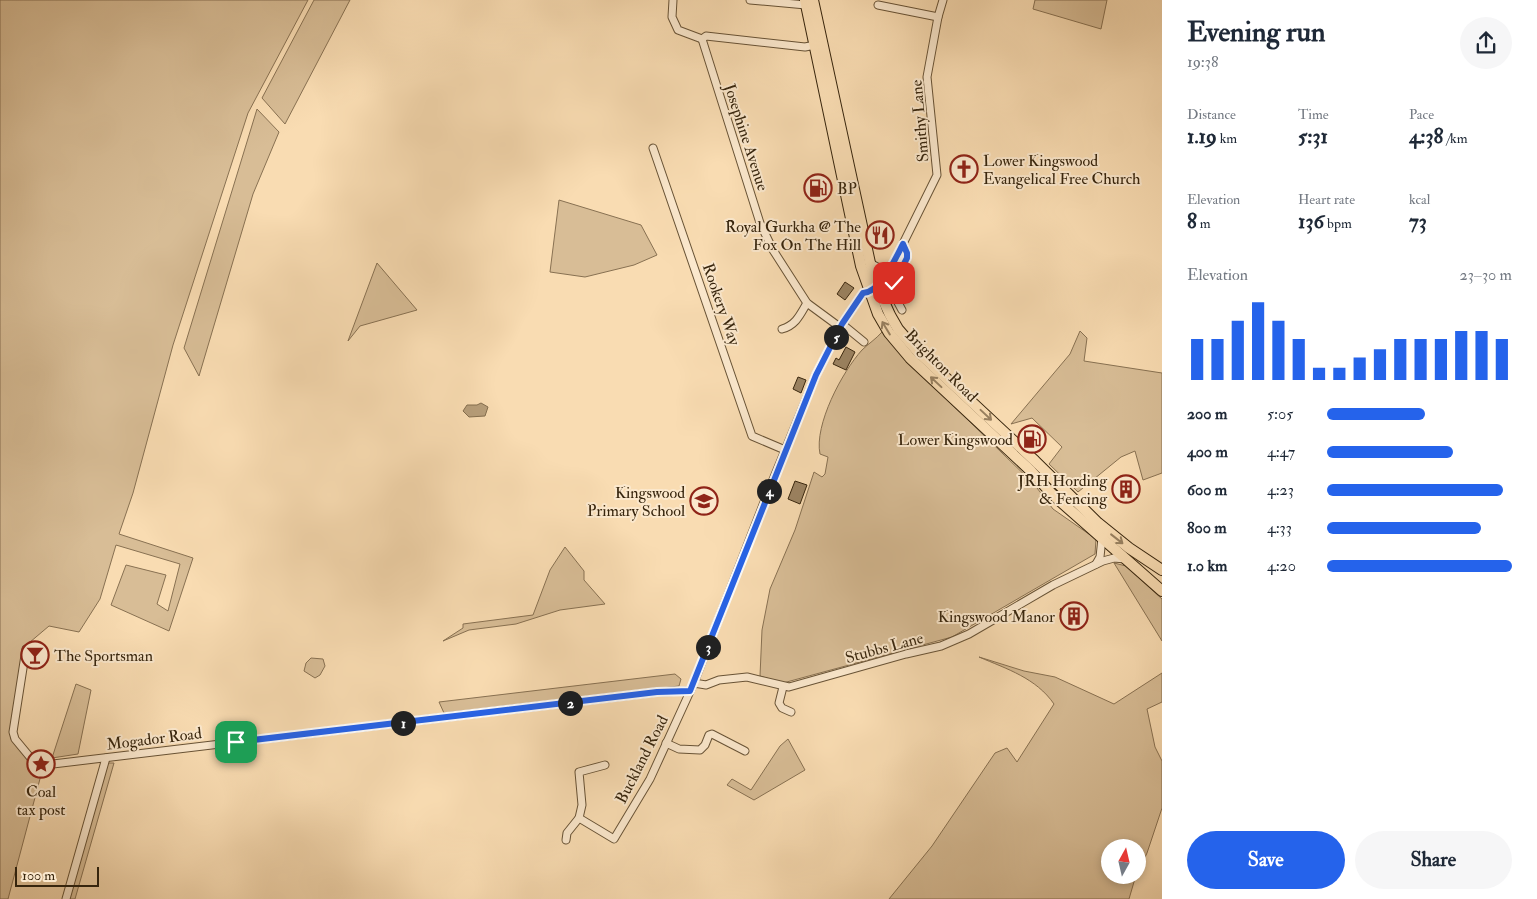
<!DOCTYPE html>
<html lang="en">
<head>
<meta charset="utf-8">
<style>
  body { margin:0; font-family:"IM FELL Double Pica",serif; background:#f6f6f7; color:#1f2937; height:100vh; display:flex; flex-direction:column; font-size:19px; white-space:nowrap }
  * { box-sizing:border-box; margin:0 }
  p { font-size:16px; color:#747a83 }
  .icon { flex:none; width:28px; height:28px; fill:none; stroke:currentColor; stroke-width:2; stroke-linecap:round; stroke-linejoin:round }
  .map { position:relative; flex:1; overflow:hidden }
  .details { display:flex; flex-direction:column; background:#fff; width:375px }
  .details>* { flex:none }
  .needle { width:32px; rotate:8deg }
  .buttons { position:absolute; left:1101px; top:839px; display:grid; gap:10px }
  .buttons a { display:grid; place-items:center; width:45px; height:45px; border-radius:50%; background:#fff; box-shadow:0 2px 8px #0003; font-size:25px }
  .scale { position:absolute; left:15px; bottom:12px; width:84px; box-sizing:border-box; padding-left:5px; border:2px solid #37250d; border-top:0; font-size:14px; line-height:18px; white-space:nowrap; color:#37250d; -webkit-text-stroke:4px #fbe8cd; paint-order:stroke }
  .pin { position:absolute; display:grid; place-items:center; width:42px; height:42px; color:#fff; margin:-21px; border-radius:10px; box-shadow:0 2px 8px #0006 }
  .km { position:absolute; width:25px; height:25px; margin:-12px; border-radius:50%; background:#222; color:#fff; font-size:14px; line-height:25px; text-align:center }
  .round { display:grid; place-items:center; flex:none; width:52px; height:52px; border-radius:26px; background:#f6f6f7 }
  .head { display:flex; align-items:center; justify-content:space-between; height:85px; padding:0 25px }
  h1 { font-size:28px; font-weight:800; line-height:38px }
  .stats { display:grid; grid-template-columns:repeat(3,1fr); gap:8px; height:85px; padding:5px 25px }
  .stats div { display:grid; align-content:center }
  .stats b { font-size:21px; font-weight:800 }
  .stats small { font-size:14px; font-weight:400 }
  .stats p { font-size:14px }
  .chart { height:140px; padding:10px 25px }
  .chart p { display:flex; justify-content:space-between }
  .chart svg { width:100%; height:90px; margin-top:5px; stroke:#2563eb; stroke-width:6 }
  .cta { display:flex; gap:10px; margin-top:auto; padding:10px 25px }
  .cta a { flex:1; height:58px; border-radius:30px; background:#2563eb; color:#fff; font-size:20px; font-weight:800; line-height:58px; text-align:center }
  .cta a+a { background:#f6f6f7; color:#1f2937 }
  ul { padding:0 25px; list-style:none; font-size:16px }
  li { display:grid; grid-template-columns:80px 60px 1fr; align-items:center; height:38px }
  li i { height:12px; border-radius:6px; background:#2563eb }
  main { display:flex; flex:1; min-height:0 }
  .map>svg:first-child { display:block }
</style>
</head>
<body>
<main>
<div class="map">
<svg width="1162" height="899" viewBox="0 0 1162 899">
  <rect width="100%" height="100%" fill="#f9dcb2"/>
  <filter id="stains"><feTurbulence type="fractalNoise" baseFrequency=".004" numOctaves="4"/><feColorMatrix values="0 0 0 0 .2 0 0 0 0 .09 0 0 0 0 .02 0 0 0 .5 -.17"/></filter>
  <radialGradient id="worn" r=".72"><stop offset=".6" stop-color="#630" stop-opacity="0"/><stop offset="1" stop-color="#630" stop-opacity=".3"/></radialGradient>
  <g fill="#d8bd96" stroke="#887152">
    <path d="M0,0h308l-60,113 -75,232 -40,148 -14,41 74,24 -24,73 -58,-26 15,-40 40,10 -9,29 11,7 12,-47 -64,-19 -16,54 -21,33 -30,-6 -26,22 -12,91 30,36 -33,124h-8z"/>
    <path d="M314,0h36l-65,124 -23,-26z"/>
    <path d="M1035,0h72l-6,29 -68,-20z"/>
    <path d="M257,109l22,23 -26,62 -54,182 -15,-28z"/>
    <path d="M559,200l82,25 16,30 -23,10 -49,12 -35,-5z"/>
    <path d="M377,263l40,47 -57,16 -12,15z"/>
    <path d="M1080,331l7,7 -3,23 78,12v100l-19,7 -8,-29 -14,6 -43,35 -29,-28 13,-17 -30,-29 -21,6 59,-70z"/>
    <path d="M882,332l22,26 130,126 19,25 43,30 -1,15 -143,83 -169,46 -23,-7 2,-46 8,-41 25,-59 19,-58 8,5 3,-3 3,-17 -8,-3c-6,-29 22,-82 42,-104 6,-6 14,-11 20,-18z"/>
    <path d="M565,547l19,24v9l21,24 -45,6 -44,14 -47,6 -26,11 20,-13v-4l70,-9 17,-45z"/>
    <path d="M1114,563l12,3 36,33v42z"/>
    <path d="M979,657l45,14 31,6 59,27 48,-31v29l-15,7 8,38 7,14v47l-15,45 -9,19v-24h-28v27h26l-7,24h-240l43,-53 63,-93 12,-5 10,14 37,-58c-18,-26 -47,-35 -75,-47z"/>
    <path d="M311,658l12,1 2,7 -5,9 -5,3 -11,-7 2,-8z"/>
    <path d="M675,674l6,5 -2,7 -235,27 -5,-11z"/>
    <path d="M76,684l15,6 -13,64 -26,4z"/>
    <path d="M788,739l17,31 -51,30 -27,-15 5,-6 19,11 29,-44z"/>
    <path d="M108,763h6l-39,136h-10z"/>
  </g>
  <path fill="#b79e7a" stroke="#846e4e" d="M481,403l7,4 -3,9 -16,1 -6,-6 4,-6h10z"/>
  <g fill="#9c8463" stroke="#37250d">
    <path d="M955,160l21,8 -3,10 -21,-8z"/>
    <path d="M879,224l2,8 6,-1 1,6 -14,5 -3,-17z"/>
    <path d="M845,282l9,6 -9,12 -8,-6z"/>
    <path d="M846,347l9,5 -9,18 -13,-6 3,-6 3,2z"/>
    <path d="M798,377l8,3 -5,13 -8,-4z"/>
    <circle cx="1126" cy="489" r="9"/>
    <path d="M795,481l12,4 -7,19 -12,-5z"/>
    <path d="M1074,603l4,9 5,-1 3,10 -20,5 -6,-17z"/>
  </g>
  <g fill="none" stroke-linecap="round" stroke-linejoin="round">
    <g stroke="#685336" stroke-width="9">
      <g id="minor">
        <path d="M673,0l-1,17 6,13 24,9"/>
        <path d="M750,0l56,5"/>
        <path d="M878,5l60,12"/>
        <path d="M815,45l-10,2 -99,-11 -4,3 58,184 13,27 34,53 34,25"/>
        <path d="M653,148l99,288 33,14"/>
        <path d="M870,263l9,5 11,2"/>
        <path d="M876,287l14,-17 47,-95 -10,-98 11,-60 5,-17"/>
        <path d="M902,310c-16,-28 -4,-27 5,-52v-5l-4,-9"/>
        <path d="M842,324l22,18"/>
        <path d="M782,329c14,-4 18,-14 25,-26"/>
        <path d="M1096,564l4,-7 2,-19"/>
        <path d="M26,649l-13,83 2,7 24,29 14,-4 604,-72 33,-1"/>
        <path d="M694,683l12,2 13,-5 28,-3 42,10 117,-33 35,-8 28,-12 84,-49 50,-24 11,-3 11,1"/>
        <path d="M783,687l-4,16 3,5 9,4"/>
        <path d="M666,743l13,6 21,1 5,-5 4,-10 3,-1 33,17"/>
        <path d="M605,765l-26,7 3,33 -3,13 35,21 36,-60 43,-94 75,-193 48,-117 26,-51 21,-31h7"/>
        <path d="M566,840l1,-7 12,-15"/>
        <path d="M66,899l40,-141"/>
      </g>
    </g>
    <g stroke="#37250d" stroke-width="12">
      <g id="highway">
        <path d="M805,0l56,266 17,48 11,19 21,25 121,113 21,23 110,97"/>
        <path d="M813,0l57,263 7,23 13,29 8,14 19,22 118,110 63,62 31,25 33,22"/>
      </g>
    </g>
    <use href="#minor" stroke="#fbe8cd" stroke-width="7"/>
    <use href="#highway" stroke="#f9dcb2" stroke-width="10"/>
  </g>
  <defs><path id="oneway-shaft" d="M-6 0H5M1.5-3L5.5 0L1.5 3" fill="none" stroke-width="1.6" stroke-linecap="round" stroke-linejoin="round" transform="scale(1.25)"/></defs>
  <g stroke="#988060">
    <use href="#oneway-shaft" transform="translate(886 328) rotate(-121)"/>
    <use href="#oneway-shaft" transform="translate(936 382) rotate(-137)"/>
    <use href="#oneway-shaft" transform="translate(986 415) rotate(43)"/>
    <use href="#oneway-shaft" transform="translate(1117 539) rotate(38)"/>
  </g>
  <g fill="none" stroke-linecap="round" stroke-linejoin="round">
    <g stroke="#fff" stroke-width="10">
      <path id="route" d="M236,742l421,-50 33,-1 126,-316 26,-51 21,-31c18,-1 32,-34 40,-49l4,9v5l-13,25"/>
    </g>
    <use href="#route" stroke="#2563eb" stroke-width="6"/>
  </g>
  <defs>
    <g id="church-ring" transform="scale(1.4375)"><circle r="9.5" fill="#fbe8cd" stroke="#8f2418" stroke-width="1.5"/><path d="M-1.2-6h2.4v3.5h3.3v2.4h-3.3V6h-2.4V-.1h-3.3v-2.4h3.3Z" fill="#8f2418"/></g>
    <g id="fuel-ring" transform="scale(1.4375)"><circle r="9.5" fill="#fbe8cd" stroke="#8f2418" stroke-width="1.5"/><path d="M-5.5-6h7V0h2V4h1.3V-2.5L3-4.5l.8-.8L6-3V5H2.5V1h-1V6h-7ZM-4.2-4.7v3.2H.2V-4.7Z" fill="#8f2418"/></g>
    <g id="restaurant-ring" transform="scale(1.4375)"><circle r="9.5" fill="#fbe8cd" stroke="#8f2418" stroke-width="1.5"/><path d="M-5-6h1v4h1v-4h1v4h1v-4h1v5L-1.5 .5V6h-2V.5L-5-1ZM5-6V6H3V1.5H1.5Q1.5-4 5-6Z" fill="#8f2418"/></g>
    <g id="building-ring" transform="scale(1.4375)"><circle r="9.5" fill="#fbe8cd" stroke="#8f2418" stroke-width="1.5"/><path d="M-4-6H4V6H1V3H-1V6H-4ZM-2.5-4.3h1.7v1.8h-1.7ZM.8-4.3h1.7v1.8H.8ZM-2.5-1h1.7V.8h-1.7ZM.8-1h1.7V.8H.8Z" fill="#8f2418"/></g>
    <g id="school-ring" transform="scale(1.4375)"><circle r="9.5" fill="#fbe8cd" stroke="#8f2418" stroke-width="1.5"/><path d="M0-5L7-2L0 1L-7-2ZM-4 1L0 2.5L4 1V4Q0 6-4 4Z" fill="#8f2418"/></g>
    <g id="bar-ring" transform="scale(1.4375)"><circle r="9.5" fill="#fbe8cd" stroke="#8f2418" stroke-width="1.5"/><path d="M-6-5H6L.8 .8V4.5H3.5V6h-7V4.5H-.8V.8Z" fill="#8f2418"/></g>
    <g id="sight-ring" transform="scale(1.4375)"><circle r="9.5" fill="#fbe8cd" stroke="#8f2418" stroke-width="1.5"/><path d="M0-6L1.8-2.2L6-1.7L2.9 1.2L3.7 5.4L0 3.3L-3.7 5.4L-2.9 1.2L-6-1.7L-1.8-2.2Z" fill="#8f2418"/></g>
  </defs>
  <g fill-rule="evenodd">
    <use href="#church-ring" x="964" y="169"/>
    <use href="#fuel-ring" x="818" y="188"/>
    <use href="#restaurant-ring" x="880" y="235"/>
    <use href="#fuel-ring" x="1032" y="439"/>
    <use href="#building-ring" x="1126" y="489"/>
    <use href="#school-ring" x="704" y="501"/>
    <use href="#building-ring" x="1074" y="616"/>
    <use href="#bar-ring" x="35" y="655"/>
    <use href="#sight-ring" x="41" y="764"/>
  </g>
  <g text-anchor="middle" stroke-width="4" stroke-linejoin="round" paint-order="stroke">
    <g font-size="16" fill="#37250d" stroke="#fbe8cd">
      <text transform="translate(919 121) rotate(-95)" y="6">Smithy Lane</text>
      <text transform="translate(747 137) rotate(72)" y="6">Josephine Avenue</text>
      <text transform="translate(722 304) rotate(71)" y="6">Rookery Way</text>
      <text transform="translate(942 365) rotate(45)" y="6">Brighton Road</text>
      <text transform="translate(884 647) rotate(-15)" y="6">Stubbs Lane</text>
      <text transform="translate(154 738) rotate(-7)" y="6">Mogador Road</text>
      <text transform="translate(641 759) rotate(-63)" y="6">Buckland Road</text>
    </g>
    <g font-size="16" fill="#37250d" stroke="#fbe8cd" text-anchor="end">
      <text x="983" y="166" text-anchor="start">Lower Kingswood<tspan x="983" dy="18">Evangelical Free Church</tspan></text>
      <text x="837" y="194" text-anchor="start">BP</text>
      <text x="861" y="232">Royal Gurkha @ The<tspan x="861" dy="18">Fox On The Hill</tspan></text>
      <text x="1013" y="445">Lower Kingswood</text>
      <text x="1107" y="486">JRH Hording<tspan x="1107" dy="18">&amp; Fencing</tspan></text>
      <text x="685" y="498">Kingswood<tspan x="685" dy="18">Primary School</tspan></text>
      <text x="1055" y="622">Kingswood Manor</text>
      <text x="54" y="661" text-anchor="start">The Sportsman</text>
      <text x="41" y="797" text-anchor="middle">Coal<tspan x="41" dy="18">tax post</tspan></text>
    </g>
  </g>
  <rect width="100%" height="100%" filter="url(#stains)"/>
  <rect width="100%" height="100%" fill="url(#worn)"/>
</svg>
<div class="buttons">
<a><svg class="needle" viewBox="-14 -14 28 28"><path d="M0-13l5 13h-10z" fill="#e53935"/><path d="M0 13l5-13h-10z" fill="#747a83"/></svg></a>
</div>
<div class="scale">100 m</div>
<div class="pin" style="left:236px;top:742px;background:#1e9e55"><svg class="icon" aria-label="arrive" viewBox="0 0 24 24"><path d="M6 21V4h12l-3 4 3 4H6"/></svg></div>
<div class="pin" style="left:894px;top:283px;background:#d93025"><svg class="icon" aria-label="check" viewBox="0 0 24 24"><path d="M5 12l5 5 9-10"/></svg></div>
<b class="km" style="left:403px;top:723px">1</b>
<b class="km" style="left:570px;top:703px">2</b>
<b class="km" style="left:708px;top:647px">3</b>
<b class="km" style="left:769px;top:491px">4</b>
<b class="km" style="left:836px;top:337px">5</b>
</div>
<section class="details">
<div class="head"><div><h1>Evening run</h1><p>19:38</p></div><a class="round"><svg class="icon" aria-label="share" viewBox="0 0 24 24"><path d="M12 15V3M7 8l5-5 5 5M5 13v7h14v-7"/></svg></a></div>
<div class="stats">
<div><p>Distance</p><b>1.19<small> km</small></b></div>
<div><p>Time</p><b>5:31</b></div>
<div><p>Pace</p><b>4:38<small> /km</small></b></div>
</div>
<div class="stats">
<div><p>Elevation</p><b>8<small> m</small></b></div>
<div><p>Heart rate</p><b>136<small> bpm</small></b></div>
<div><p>kcal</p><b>73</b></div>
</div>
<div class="chart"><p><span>Elevation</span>23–30 m</p>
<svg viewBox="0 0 160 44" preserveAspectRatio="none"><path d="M5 44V24M15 44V24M25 44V15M35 44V6M45 44V15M55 44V24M65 44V38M75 44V38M85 44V33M95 44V29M105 44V24M115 44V24M125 44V24M135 44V20M145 44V20M155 44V24"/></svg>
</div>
<ul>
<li><b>200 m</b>5:05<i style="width:53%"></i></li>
<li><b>400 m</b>4:47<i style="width:68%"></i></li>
<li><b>600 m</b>4:23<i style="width:95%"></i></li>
<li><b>800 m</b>4:33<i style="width:83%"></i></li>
<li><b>1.0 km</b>4:20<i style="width:100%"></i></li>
</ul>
<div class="cta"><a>Save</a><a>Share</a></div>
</section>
</main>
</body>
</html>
